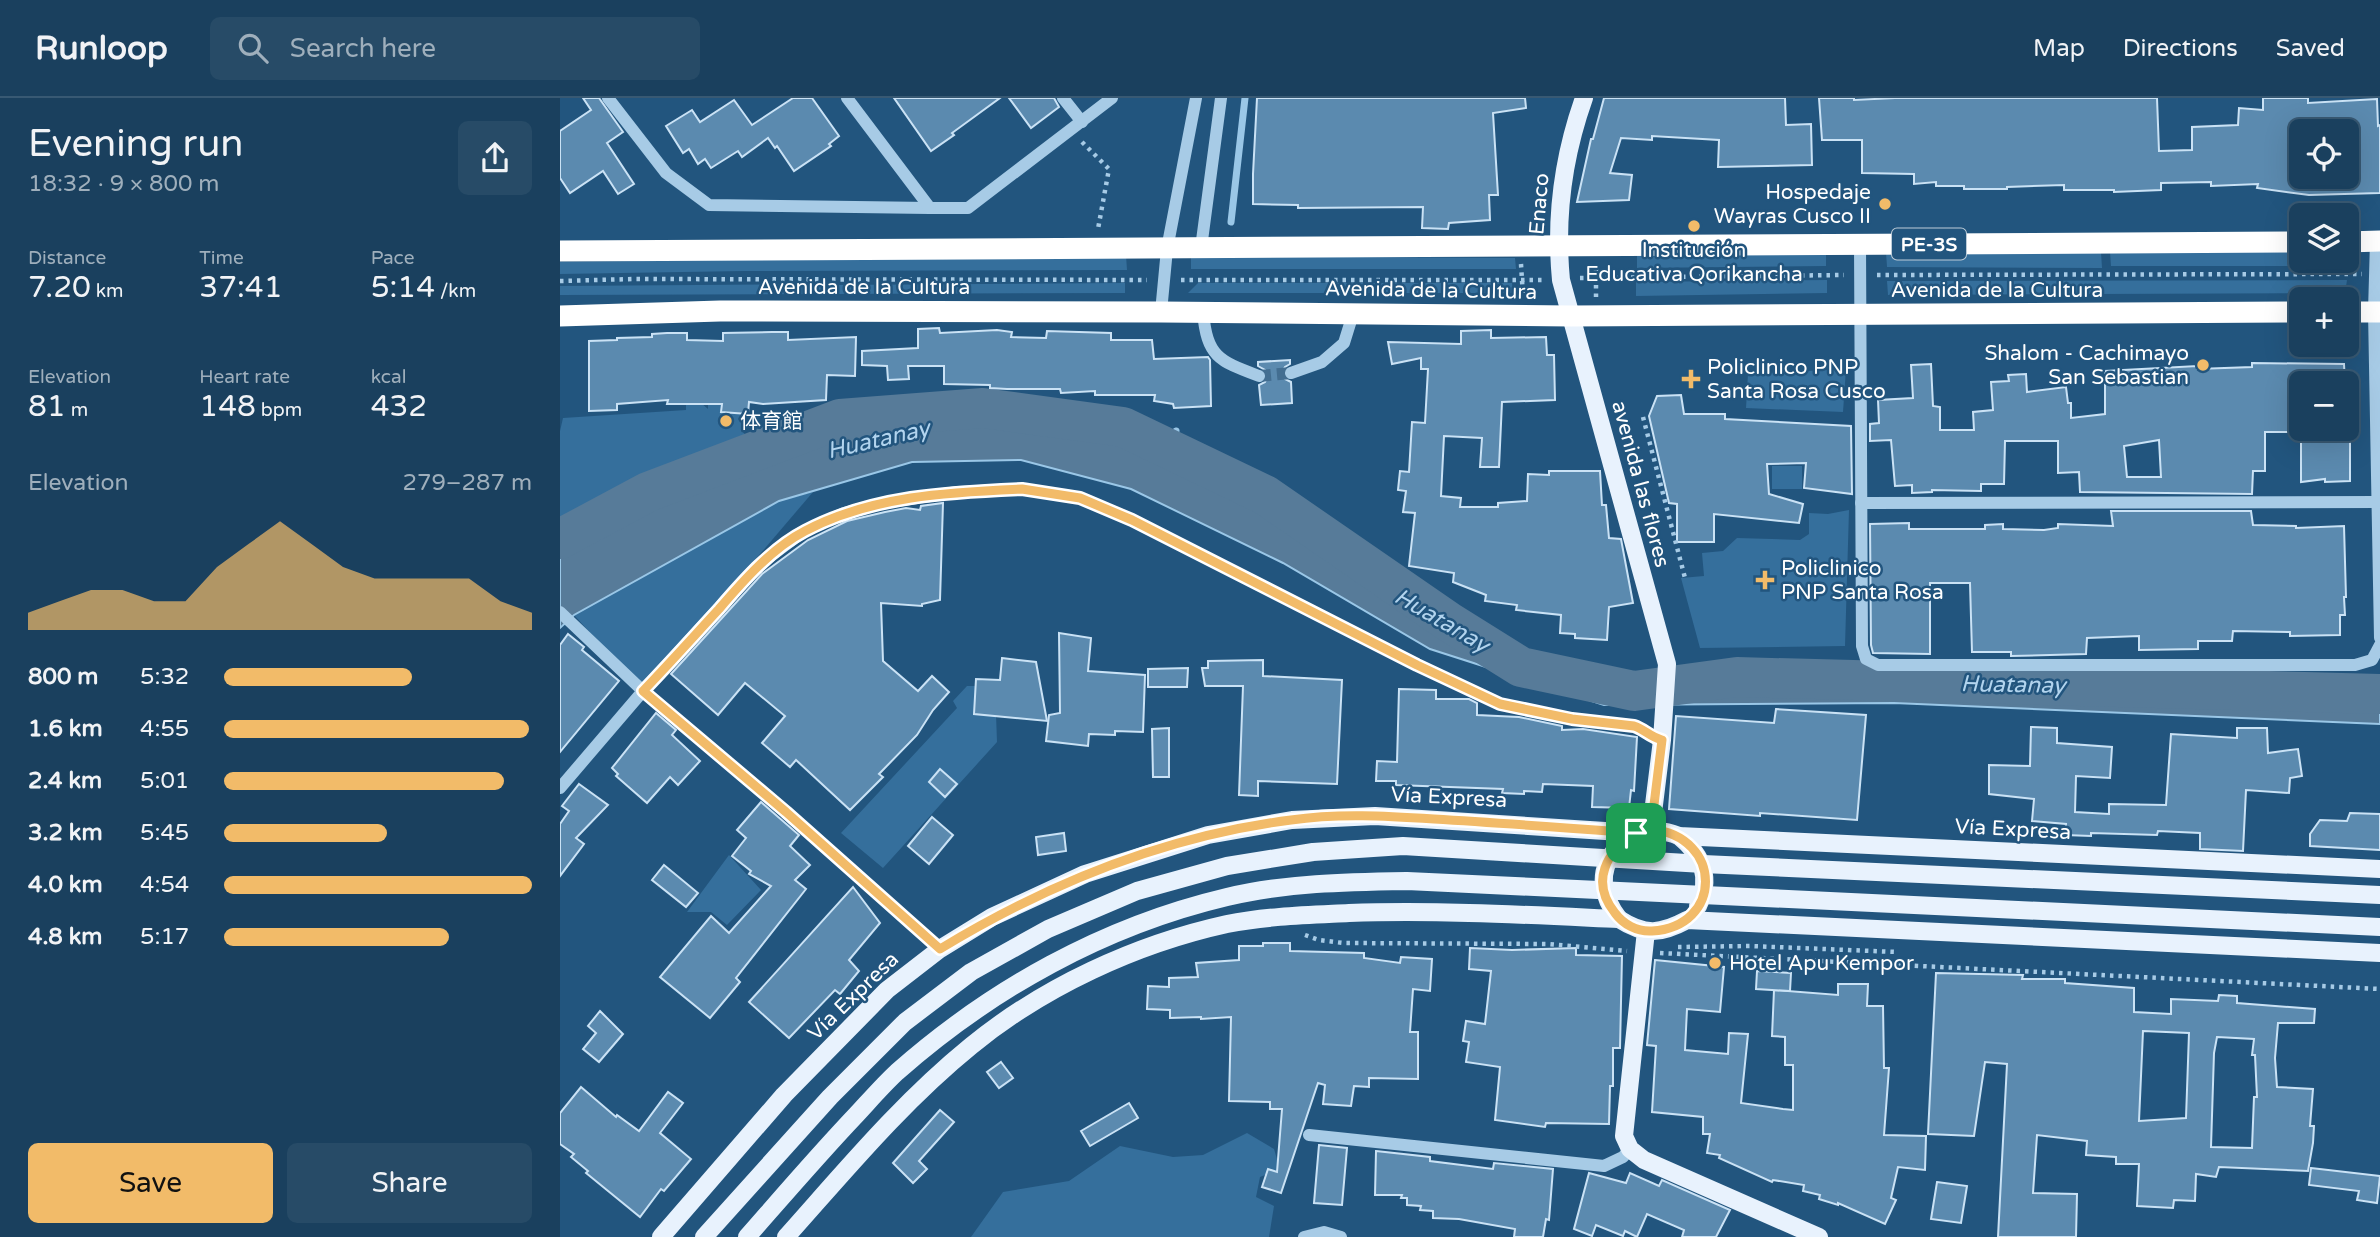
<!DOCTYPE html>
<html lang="en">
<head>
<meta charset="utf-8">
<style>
  body { margin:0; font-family:"Varela Round","Noto Sans SC",sans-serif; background:#274b67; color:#f1f3f6; height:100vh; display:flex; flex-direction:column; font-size:26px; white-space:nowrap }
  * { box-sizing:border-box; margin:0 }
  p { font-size:23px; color:#9fafbc }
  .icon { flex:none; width:38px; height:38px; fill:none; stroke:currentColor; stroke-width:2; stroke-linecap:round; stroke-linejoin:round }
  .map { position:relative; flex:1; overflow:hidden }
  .details { display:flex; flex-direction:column; background:#1a405e; width:560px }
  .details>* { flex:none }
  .tools { position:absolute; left:1729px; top:21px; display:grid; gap:14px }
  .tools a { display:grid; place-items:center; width:70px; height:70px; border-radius:10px; background:#1a405e; box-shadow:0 7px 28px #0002,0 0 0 2px #385973; font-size:35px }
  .pin { position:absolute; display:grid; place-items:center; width:60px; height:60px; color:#fff; margin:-30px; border-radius:14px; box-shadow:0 4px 10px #0006 }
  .round { display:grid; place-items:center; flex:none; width:74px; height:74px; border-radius:10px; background:#274b67 }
  .summary { display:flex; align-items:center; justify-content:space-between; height:119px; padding:0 28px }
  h1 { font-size:38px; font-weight:600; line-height:52px }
  .metrics { display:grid; grid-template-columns:repeat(3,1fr); gap:10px; height:119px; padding:7px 28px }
  .metrics div { display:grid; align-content:center }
  .metrics b { font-size:30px; font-weight:600 }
  .metrics small { font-size:19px; font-weight:400 }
  .metrics p { font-size:19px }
  .chart { height:196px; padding:14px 28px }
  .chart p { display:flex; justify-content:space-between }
  .chart svg { width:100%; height:126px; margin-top:7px; fill:#f2bb69; opacity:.7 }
  .action { display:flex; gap:14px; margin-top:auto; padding:14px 28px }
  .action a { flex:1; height:80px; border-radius:10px; background:#f2bb69; color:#111; font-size:28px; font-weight:600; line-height:80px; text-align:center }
  .action a+a { background:#274b67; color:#f1f3f6 }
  ul { padding:0 28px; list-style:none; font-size:23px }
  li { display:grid; grid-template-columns:112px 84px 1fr; align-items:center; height:52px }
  li i { height:18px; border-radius:9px; background:#f2bb69 }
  header { display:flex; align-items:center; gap:42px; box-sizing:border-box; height:98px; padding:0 35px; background:#1a405e; border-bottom:2px solid #385973 }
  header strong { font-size:33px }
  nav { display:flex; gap:38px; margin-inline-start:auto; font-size:24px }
  .search { width:490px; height:63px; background:#274b67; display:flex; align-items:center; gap:18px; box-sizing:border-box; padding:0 24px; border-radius:10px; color:#9fafbc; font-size:26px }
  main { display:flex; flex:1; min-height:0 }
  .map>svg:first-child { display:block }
</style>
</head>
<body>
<header>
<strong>Runloop</strong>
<div class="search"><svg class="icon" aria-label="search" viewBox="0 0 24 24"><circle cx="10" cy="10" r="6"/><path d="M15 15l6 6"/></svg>Search here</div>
<nav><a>Map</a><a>Directions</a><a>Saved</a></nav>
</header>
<main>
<section class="details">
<div class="summary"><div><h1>Evening run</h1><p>18:32 · 9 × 800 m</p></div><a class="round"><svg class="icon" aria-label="share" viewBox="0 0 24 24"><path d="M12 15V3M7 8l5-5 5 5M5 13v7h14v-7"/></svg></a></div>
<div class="metrics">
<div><p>Distance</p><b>7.20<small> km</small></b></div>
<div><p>Time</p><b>37:41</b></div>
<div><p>Pace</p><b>5:14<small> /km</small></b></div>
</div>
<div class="metrics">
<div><p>Elevation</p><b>81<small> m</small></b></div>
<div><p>Heart rate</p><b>148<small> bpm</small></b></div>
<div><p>kcal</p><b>432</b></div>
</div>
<div class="chart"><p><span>Elevation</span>279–287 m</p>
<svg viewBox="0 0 160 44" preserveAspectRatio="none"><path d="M0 44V38L10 34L20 30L30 30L40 34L50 34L60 22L70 14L80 6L90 14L100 22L110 26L120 26L130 26L140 26L150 34L160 38V44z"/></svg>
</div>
<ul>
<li><b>800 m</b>5:32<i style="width:61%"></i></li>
<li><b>1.6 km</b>4:55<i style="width:99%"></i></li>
<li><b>2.4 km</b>5:01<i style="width:91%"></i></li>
<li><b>3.2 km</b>5:45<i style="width:53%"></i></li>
<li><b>4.0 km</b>4:54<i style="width:100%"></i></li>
<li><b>4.8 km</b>5:17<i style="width:73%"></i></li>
</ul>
<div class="action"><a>Save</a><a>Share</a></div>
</section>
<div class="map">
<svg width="1820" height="1139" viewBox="0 0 1820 1139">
  <rect width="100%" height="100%" fill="#22557e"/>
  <g fill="#356f9c">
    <path d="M1326,154h215l1,16 -215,-1z"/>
    <path d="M1550,154h191v9h36v5h-226z"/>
    <path d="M1266,155v13l-189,2v-13z"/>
    <path d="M566,157l1,15 -383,1 -184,3v-12z"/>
    <path d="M631,158l324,2 1,11h-325z"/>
    <path d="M1267,182v13l-191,3v-14z"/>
    <path d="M1787,182l-2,13 -457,2 -1,-14z"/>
    <path d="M565,185v10l-292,1v-9z"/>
    <path d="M638,185h314l1,10h-325z"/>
    <path d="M262,186l1,10 -263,1v-9z"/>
    <path d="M1286,271l-3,43 -97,-4 2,-34z"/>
    <path d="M126,292l22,19v-18h34l1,41 5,6 5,-12 64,2 -169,64 -88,47v-108l3,-13 123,-8z"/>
    <rect x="1212" y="368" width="30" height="23"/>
    <path d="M253,394l-170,199 -69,-76 205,-114z"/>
    <path d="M1289,412l-4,136 -145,2 -19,-70 23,-2 -2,-23 21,-2 14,-13 63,2 9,-6v-21l19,1z"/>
    <path d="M407,588h28l2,56 -114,126 -42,-35 116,-125 -4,-7z"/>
    <path d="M169,757l32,35 -34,35 -16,-13h-24z"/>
    <path d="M687,1035l27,16 6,20 -20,8 -4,20 18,9 -5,31h-298l32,-45 66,-11 51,-35 53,11 30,-2z"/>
  </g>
  <path fill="#577b99" stroke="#9ac7e7" stroke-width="2" d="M423,310l140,19 142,68 184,127 72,45 113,24 103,-14 643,17v30l-486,-21 -290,2 -174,-56 -147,-86 -152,-74 -110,-29 -109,2 -133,39 -205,114 -14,13v-89l88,-47 192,-73z"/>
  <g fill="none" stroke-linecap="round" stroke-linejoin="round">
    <g stroke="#9ac7e7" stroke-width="7">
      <path d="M671,124l14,-124"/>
      <path d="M610,360l6,-27"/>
    </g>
    <path stroke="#577b99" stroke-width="40" d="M0,441l88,-47 192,-73 143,-11 140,19 142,68 184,127 72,45 113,24 103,-14 643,17"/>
  </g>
  <g fill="#5b8aaf" stroke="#cae2f5" stroke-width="2" fill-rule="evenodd">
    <path d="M23,0h16l24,34 -16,11 27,41 -16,10 -15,-23 -33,22 -10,-15v-47l31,-21z"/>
    <path d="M233,0h19l27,38 -10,8 2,2 -37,25 -17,-25 -2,2 -7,-10 -26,19 -4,-6 -27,17 -6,-9 -7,5 -9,-15 -6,4 -17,-27 26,-16 8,12 34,-22 18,25z"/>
    <path d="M334,0h106l-48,35 2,2 -23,16z"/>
    <path d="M449,0h45l5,9 -28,21z"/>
    <path d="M697,0h268l1,10 -33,5 5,82h-9l1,25 -41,3 -1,6 -26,-1 1,-21 -125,1v-3l-45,-1v-30z"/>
    <path d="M1044,0h181l1,27 25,-1 1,41 -94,2 1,-27 -67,-4v4l-31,-2 -11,35 22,2 -3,25 -52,2 14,-63h2z"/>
    <path d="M1259,0h35v2l41,-2h262l2,53 33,-1v-23l46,-2 1,-17 24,2v-12h45v5l69,-4 1,27 2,-1v68l-71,2 -52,-7 1,-4 -47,2v-4l-50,1v7l-47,2v-2h-50v-5l-57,2v2h-43v-3h-28v-4l-22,2v-10l-52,-1v-33h-40zM1741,33h46v46h-46z"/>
    <path d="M379,230l1,5 57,-3 15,2 -1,5 35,1 1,-7 64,2v7h41l2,19 54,-2 2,3 1,46 -37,2 -1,-4 -19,-3 1,-6h-60v-4l-34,2 -1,-4h-53l-17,-1v-3l-46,-1v-18h-36l1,13 -21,1 -1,-14 -25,-1v-14l56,-3v-19z"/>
    <path d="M931,232v8l55,-1 1,18h7l1,45 -53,2 -3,65h-19l2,-29 -38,-2 -3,60 20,2 -1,9h38v-4l29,-2 1,-27 21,1v-4h51l2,34h4l3,33 12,1 12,64 -24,4 -2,33 -32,-2v-4l-15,-1 1,-18 -45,-5 1,-5 -32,-4 1,-6 -33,-13 1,-9 -45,-7 6,-53 -12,-1 3,-21 -8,-1 2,-19 9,1 3,-50 13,1 3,-54h-7v-11l-29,6 -4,-22 73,2v-13z"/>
    <path d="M212,234h16v8l68,-3 -1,39 -28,-1 -1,25 -63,4 -14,-2 -1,12 -27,-2 1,-8h-55l1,-4 -51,4v6l-28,1v-70l28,-1v-2l35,-1v-3l15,-1h20v7l36,1v-8z"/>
    <path d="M730,262v4l-5,3 -3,5 3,7 6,3 1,21 -31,2 -2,-20 6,-3 3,-7 -3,-5 -7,-4v-4z"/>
    <path d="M1692,265l92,1 1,19h-44v9h-4v40h-32v39h-12l-1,23 -172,-2 -1,-20 -21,1v-32h-53l-1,43h-23v7l-49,-1v2l-20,1v-8l-17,1 -4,-46 -21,1v-17l9,-1 -1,-23 35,-2 -2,-33 20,-1 2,42 7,1v23h34l-1,-18 20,-2 -2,-28 18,-1 -1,-6 18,-1 1,18 39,-5 2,16h3v15l34,-4v-43l92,-5v3l55,-2zM1599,342l2,37h-34l-3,-31z"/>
    <path d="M1121,297l3,19h41v5l126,7 1,68 -48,-6 2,-25 -39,1 2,30 34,10 -4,19 -85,-9v28h-37v-38l-8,-1 -20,-87 8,-20z"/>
    <path d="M1790,340v43l-25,1v-3l-24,3v-43z"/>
    <path d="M383,405l-3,97 -18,4v2l-41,-3 2,58 35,30 14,-15 17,16 -16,18 -16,25 -38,39 4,3 -33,33 -54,-50 -6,7 -28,-24 23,-27 -40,-33 -27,32 -47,-41 91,-100 46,-34 39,-19 38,-9 21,-4 14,2 1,-4z"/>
    <path d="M1551,413h140l2,14 43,1v2l48,-2 2,71h-2l1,18h-5v20l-50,1v-4l-57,-1 -1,10h-34v8l-59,1v-14l-52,2 -1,16 -75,2v-4h-39l-2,-69h-40v71l-57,-1 -2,-8 -1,-121 39,-1v6h76v-4l18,-1v5l41,1 14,-2v-4l55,2z"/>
    <path d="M499,535l32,5 -3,33 57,4 -2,57 -28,-1v4l-26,-1 -1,12 -42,-5 3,-26 11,-2z"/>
    <path d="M8,536l16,13 -2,3 37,31 -59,71v-107z"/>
    <path d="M442,560l34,4 11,59 -73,-7 2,-35 24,1z"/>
    <path d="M703,562v16l79,4 -5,104 -79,-3v15l-19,-1 4,-109h-38l-3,-18h6v-7z"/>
    <path d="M628,570l-1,19h-39v-18z"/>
    <path d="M839,591l37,1v9h33l8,4v12l42,2 43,9v4l21,-1 54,8 -3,54 -3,-1 -2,18 -37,-1 1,-21 -50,-2 -1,8 -18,-1v3l-22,-1 1,-4 -107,-4v-4h-20l1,-20 20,1z"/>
    <path d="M1216,611l90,6 -9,105 -97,-7v3l-91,-7 7,-93 98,7z"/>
    <path d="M96,615l20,17 -4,5 28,26 -22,24 -8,-8 -23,26 -31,-27 2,-2 -6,-6z"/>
    <path d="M1471,629l26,1v15l55,4 -2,31 -34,-2 -1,36 34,2v-10l57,1 5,-71 66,4v-10h30l1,25 30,-4 4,27 -12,2 -1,15 -43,-3 -3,61 -43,-2v-16l-42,-2 -1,4 -66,-2v3l-26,-1 1,-11 -34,-3 2,-22 -45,-5v-29l41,1z"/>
    <path d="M609,630v49h-16l-1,-48z"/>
    <path d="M380,671l17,15 -12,13 -16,-15z"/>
    <path d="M19,686l29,21 -32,33 8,6 -24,32v-52l9,-13 -7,-5z"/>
    <path d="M201,704l38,33 -9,11 20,19 -15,15 11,9 -70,89 4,4 -30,36 -50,-41 51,-61 18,17 42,-47 -22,-12 2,-3 -19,-15 14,-18 -9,-8z"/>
    <path d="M1790,715l30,1v36l-70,-4v-12l10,-14 27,1z"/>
    <path d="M372,719l21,18 -24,29 -21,-18z"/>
    <path d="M504,735l2,18 -28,4 -2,-18z"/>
    <path d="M104,767l34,28 -12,14 -34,-27z"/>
    <path d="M293,789l27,36 -31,37 10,11 -19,23 -5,-4 -46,48 -40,-36z"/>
    <path d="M703,845h27v8l74,2v5l36,5 1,-6 31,2 -2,32 -17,-2 -3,43h8v47l-49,-1v9l-15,-1 -3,20 -28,-2 2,-19 -7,-2 -37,110 -19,-6 6,-18 9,3 5,-63h-12v-7l-41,-1 2,-84 -30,2v-2l-31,1v-8l-23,-1 1,-23 21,1v-9l29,-1 -2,-14 43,-3v-14h24z"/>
    <path d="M910,850l42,2 64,-2v7l46,1 -2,92h-7v38h-3l-1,38 -63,-1 -1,4 -50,-7 5,-53 -34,-5 3,-20 -6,-1 3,-20 19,3 6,-53 -22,-2z"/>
    <path d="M1095,862l69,7 -4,45 -33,-3 -2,41 43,4 1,-21 19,1 -7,69 42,6 10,1v-45h-8v-28l-13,-1 2,-46 64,5v-11h30l-1,22h16l1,62h5l-5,67 42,1 -1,34 -27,-3 -7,31 5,2 -11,24 -47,-21v2l-19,-6 1,-4 -17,-4 1,-6 -31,-5 -1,2 -53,-24 1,-3 -13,-2 3,-19h-7v-17l-51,-5 4,-66 -9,-1z"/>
    <path d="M1197,873l34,2 -1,18 -34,-2z"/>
    <path d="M1376,875l87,2 -1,4h43v4l69,5v24l37,2v-15l47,2 1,-6 18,1v7l78,6 -1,14h-36l-3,35 2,29 36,2 -3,37h4l-1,17 -5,28 -89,-4 -3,10 -20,-3 -1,27 -21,-1 -1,8 -36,-2 2,-42h-23v-7l-30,-2 1,-14 -50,-6 -4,58 44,1 -1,43h-78l9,-173 -22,-2 -11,74 -46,-2zM1583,933l46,2 -3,85 -47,3zM1657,939l37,2 -2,16h3l2,42h-3l-2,51 -41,-1 3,-94z"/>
    <path d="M40,913l23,23 -24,28 -16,-13 13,-16 -8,-7z"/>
    <path d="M441,964l12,16 -14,10 -12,-16z"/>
    <path d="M21,989l35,30 1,-2 22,16 29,-39 15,11 -23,30 31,26 -27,32 -3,-2 -21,28 -54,-44 2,-2 -17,-14 3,-3 -14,-10v-31z"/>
    <path d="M569,1005l9,15 -48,28 -9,-15z"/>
    <path d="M380,1012l14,12 -35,39 8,8 -14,14 -20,-20z"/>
    <path d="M759,1047l28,3 -5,57 -28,-2z"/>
    <path d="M816,1053l54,6v4l63,8 1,-6 59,6 -4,51 -3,-1 -3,18h-29l1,-8 -56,-10 -26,-1v-7l-13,-1 1,-4 -14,-1v-7h-6l1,-3h-27z"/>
    <path d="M1751,1070l69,8 -3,27 -20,-3 2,-9 -50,-6z"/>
    <path d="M1029,1075l37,10 4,-10 29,13 3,-6 68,30 -14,27h-34l2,-7 -37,-16 -10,23 -12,-6 -2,5 -27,-11 -4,11 -18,-7z"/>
    <path d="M1377,1084l30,4 -6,37 -30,-4z"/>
  </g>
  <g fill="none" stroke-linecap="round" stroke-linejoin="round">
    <path stroke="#436e91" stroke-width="12" stroke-dasharray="12 6" stroke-linecap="butt" d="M699,278l32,-3"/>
    <g stroke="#a7cbe6" stroke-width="4.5" stroke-dasharray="3.5 5" stroke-linecap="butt">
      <path d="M522,44l27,27 -11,60"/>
      <path d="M961,166l2,33"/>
      <path d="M1317,177l485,-1"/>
      <path d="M1020,180l264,-3"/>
      <path d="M621,182h362"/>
      <path d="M0,183l74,-2 513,1"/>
      <path d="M1036,199v-33"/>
      <path d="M1083,319l42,161"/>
      <path d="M745,837l14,5 24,3 204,1 80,7"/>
      <path d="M1118,849l72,-1 147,6"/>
      <path d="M1100,855l720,36"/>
    </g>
    <g stroke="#a7cbe6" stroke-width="12">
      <path d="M48,0l58,75 43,32 221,3h38l144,-110"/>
      <path d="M287,0l83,110"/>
      <path d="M503,0l19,24"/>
      <path d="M1816,143l-2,71 6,326"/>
      <path d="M1300,146l2,402 4,13 12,6h477l17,-5 8,-15"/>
      <path d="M641,150l20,-150"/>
      <path d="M601,214l6,-63 29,-151"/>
      <path d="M643,214c4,45 16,49 56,64"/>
      <path d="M731,275l31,-11 22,-19 9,-29"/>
      <path d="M1301,405l517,-1"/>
      <path d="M0,514l83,79 143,121 154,137"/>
      <path d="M0,690l83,-97 113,-124 47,-35 41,-19 39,-10 74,-11 65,-3 58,9 52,22 285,145 83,39 72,15 62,7c10,3 16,11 28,14"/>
      <path d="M749,1037l295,31 19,-9 7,-8"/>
      <path d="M744,1139l20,-5 17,5"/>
    </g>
    <g stroke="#e8f2fd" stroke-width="18">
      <path d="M1024,0c-21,59 -29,120 -23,182l106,384 -5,76 -11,89"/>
      <path d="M1119,738c23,19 33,41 19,70"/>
      <path d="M1055,752c-18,23 -13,47 4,69"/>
      <path d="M1086,833l-22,205 6,13 14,11 175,77"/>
      <path d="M101,1139l123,-142 103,-105 53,-41 52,-32 93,-43 123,-39 84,-15 83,-4 261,17c16,-4 27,-3 43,3l701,33"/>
      <path d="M144,1139l126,-140 75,-75 66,-50 77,-43 89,-38 90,-25 86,-14 90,-6 300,18 677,31"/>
      <path d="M187,1139c36,-41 72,-83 110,-123 13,-14 26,-29 40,-42 94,-83 207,-146 330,-175 58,-14 120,-15 180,-16l973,46"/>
      <path d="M226,1139c59,-66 116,-135 185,-191 72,-59 165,-102 256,-122 40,-8 82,-9 122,-11 90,-3 180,2 270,6 26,17 42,15 68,1l693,33"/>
    </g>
    <g stroke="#fff" stroke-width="21">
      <path d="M1787,144l33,-1"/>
      <path d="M0,153l1741,-9"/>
      <path d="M1787,214h33"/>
      <path d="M0,218l160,-5 441,1 410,4 730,-4"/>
    </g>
  </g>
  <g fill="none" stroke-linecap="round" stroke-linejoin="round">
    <g stroke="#fff" stroke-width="14">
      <path id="route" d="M462,391l58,9 52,22 285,145 83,39 72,15 62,7c10,3 16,11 28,14l-11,89c73,8 72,98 1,102 -15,1 -29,-7 -37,-18 -25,-31 -9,-62 21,-80 -68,-5 -135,-10 -202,-14 -47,-3 -96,-6 -143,1 -125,16 -244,64 -351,129l-154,-137 -143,-121c26,-27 51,-55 76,-82 24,-28 53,-61 86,-78 66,-35 144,-39 217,-42z"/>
    </g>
    <use href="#route" stroke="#f2bb69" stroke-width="9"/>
  </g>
  <g fill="#f2bb69" stroke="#22557e" stroke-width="2.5">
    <circle cx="1325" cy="106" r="7"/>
    <circle cx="1134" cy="128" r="7"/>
    <circle cx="1643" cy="267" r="7"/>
    <path d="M1127.5 270.5h7v7h7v7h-7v7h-7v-7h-7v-7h7z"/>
    <circle cx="166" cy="323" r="7"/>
    <path d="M1201.5 471.5h7v7h7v7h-7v7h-7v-7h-7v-7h7z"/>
    <circle cx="1155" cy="865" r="7"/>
  </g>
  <g text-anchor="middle" stroke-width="5" stroke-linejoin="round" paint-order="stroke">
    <rect fill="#22557e" stroke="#bdccd8" stroke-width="2" x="1332" y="130.5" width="74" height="31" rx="5"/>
    <g font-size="19" font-weight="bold" fill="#fff">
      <text x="1369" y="153">PE-3S</text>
    </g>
    <g font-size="21" fill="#fff" stroke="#22557e" text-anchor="start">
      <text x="1311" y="101" text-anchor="end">Hospedaje<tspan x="1311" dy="24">Wayras Cusco II</tspan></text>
      <text x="1134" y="159" text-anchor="middle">Institución<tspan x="1134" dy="24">Educativa Qorikancha</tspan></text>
      <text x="1629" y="262" text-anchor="end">Shalom - Cachimayo<tspan x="1629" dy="24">San Sebastian</tspan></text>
      <text x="1147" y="276">Policlinico PNP<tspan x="1147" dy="24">Santa Rosa Cusco</tspan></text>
      <text x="180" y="330">体育館</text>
      <text x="1221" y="477">Policlinico<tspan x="1221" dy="24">PNP Santa Rosa</tspan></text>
      <text x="1169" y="872">Hotel Apu Kempor</text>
    </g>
    <g font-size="21" fill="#fff" stroke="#22557e">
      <text transform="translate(979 106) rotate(-85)" y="7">Enaco</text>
      <text x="304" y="196">Avenida de la Cultura</text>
      <text transform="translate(871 192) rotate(1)" y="7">Avenida de la Cultura</text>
      <text x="1437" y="199">Avenida de la Cultura</text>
      <text transform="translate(1081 386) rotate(75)" y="7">avenida las flores</text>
      <text transform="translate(889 699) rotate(3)" y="7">Vía Expresa</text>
      <text transform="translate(1453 731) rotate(3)" y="7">Vía Expresa</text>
      <text transform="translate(293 898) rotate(-44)" y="7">Vía Expresa</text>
    </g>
    <g font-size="23" font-style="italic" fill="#b2d4ee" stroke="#22557e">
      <text transform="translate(318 341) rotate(-13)" y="8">Huatanay</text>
      <text transform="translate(882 522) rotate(30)" y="8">Huatanay</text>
      <text transform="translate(1453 586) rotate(1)" y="8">Huatanay</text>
    </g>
  </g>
</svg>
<div class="tools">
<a><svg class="icon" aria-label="locate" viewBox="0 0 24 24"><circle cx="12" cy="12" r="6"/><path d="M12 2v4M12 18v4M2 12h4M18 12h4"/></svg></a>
<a><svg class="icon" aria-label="layers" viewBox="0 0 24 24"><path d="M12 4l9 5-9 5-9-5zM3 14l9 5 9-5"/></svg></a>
<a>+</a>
<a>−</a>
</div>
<div class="pin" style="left:1076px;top:735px;background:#1e9e55"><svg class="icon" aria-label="arrive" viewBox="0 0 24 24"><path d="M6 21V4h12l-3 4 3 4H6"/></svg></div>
</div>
</main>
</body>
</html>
